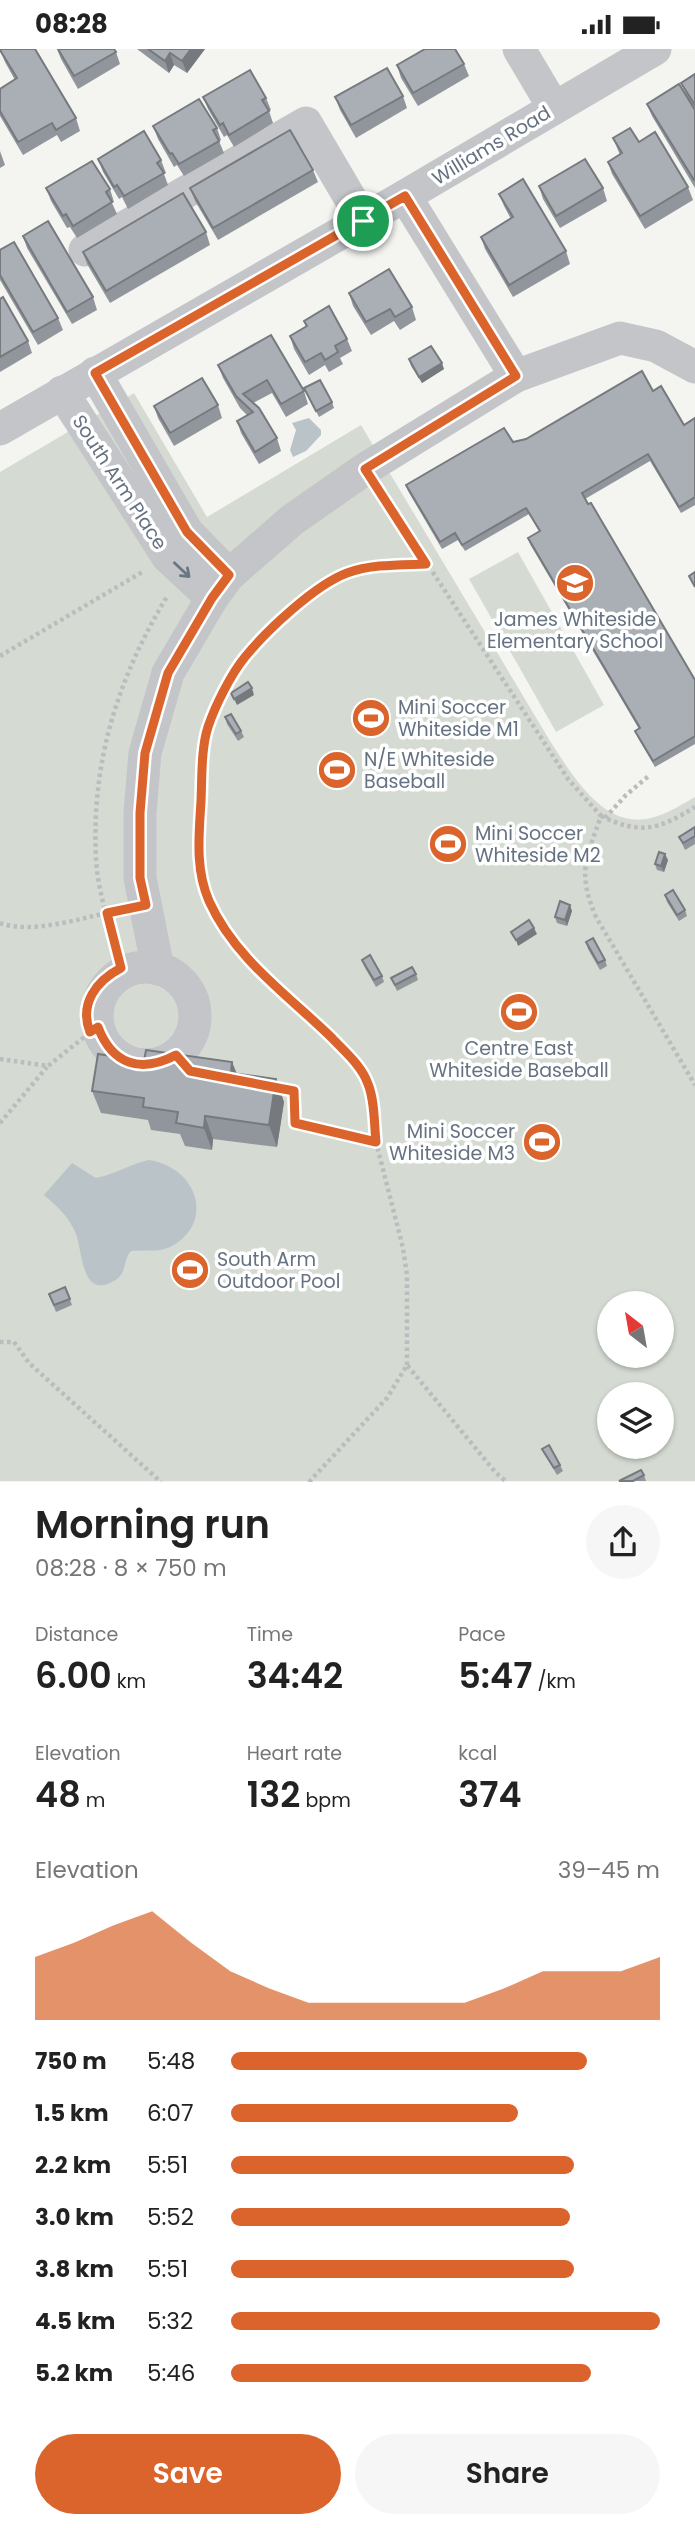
<!DOCTYPE html>
<html lang="en">
<head>
<meta charset="utf-8">
<style>
  body { margin:0; font-family:Poppins,sans-serif; background:#f6f6f6; color:#222; height:100vh; display:flex; flex-direction:column; font-size:26px; white-space:nowrap }
  * { box-sizing:border-box; margin:0 }
  p { font-size:23px; color:#767676 }
  .icon { flex:none; width:38px; height:38px; fill:none; stroke:currentColor; stroke-width:2; stroke-linecap:round; stroke-linejoin:round }
  .map { position:relative; height:1433px; overflow:hidden }
  .details { display:flex; flex-direction:column; background:#fff; flex:1 }
  .details>* { flex:none }
  .needle { width:46px; rotate:329deg }
  .controls { position:absolute; left:597px; top:1242px; display:grid; gap:14px }
  .controls a { display:grid; place-items:center; width:77px; height:77px; border-radius:50%; background:#fff; box-shadow:0 2px 5px #0004; font-size:35px }
  .pin { position:absolute; display:grid; place-items:center; width:60px; height:60px; color:#fff; margin:-30px; border:4px solid #fff; border-radius:50%; box-shadow:0 2px 7px #0007 }
  .round { display:grid; place-items:center; flex:none; width:74px; height:74px; border-radius:37px; background:#f6f6f6 }
  .head { display:flex; align-items:center; justify-content:space-between; height:119px; padding:0 35px }
  h1 { font-size:38px; font-weight:600; line-height:52px }
  .stats { display:grid; grid-template-columns:repeat(3,1fr); gap:10px; height:119px; padding:7px 35px }
  .stats div { display:grid; align-content:center }
  .stats b { font-size:35px; font-weight:600 }
  .stats small { font-size:19px; font-weight:400 }
  .stats p { font-size:19px }
  .chart { height:196px; padding:14px 35px }
  .chart p { display:flex; justify-content:space-between }
  .chart svg { width:100%; height:126px; margin-top:7px; fill:#da642c; opacity:.7 }
  .action { display:flex; gap:14px; margin-top:auto; padding:14px 35px }
  .action a { flex:1; height:80px; border-radius:42px; background:#da642c; color:#fff; font-size:28px; font-weight:600; line-height:80px; text-align:center }
  .action a+a { background:#f6f6f6; color:#222 }
  ul { padding:0 35px; list-style:none; font-size:23px }
  li { display:grid; grid-template-columns:112px 84px 1fr; align-items:center; height:52px }
  li i { height:18px; border-radius:9px; background:#da642c }
  .status { display:flex; justify-content:space-between; align-items:center; height:49px; padding:0 35px; background:#fff; direction:ltr }
  .status svg { height:19px; fill:currentColor }
  .map>svg:first-child { display:block }
</style>
</head>
<body>
<div class="status"><b>08:28</b><svg viewBox="0 0 49 12"><path d="M0 12V9h3v3zM5 12V6h3v6zM10 12V3h3v9zM15 12V0h3v12zM26 1h20v11H26zM47 4h2v5h-2z"/></svg></div>
<div class="map">
<svg width="695" height="1433" viewBox="0 0 695 1433">
  <rect width="100%" height="100%" fill="#f4f5f1"/>
  <g fill="#d5dbd2" fill-rule="evenodd">
    <path d="M134,344l73,124 154,-92 189,316c22,33 53,89 101,77 16,-4 30,-13 44,-21v684h-695v-1009zM609,1255h53v52h-53zM609,1346h53v52h-53z"/>
    <path d="M518,503l86,153 -48,27 -87,-153z"/>
  </g>
  <g fill="#bac3c8">
    <path d="M309,369l12,12v5l-15,16 -13,6 -3,-7 6,-20 -4,-7z"/>
    <path d="M149,1111c50,8 66,64 21,87 -13,6 -25,2 -39,4 -8,8 -4,21 -14,28 -36,24 -34,-27 -41,-45 -6,-16 -19,-28 -32,-39l28,-32 24,15c21,-4 33,-14 53,-18z"/>
  </g>
  <g fill="none" stroke-linecap="round" stroke-linejoin="round">
    <g stroke="#babcbe" stroke-width="4.5" stroke-dasharray="3.5 3.5" stroke-linecap="butt">
      <path d="M379,441l189,289 33,37c-15,43 -24,56 -5,101l99,168"/>
      <path d="M0,607l144,-85"/>
      <path d="M601,767c40,19 57,14 94,-9"/>
      <path d="M605,769l21,-23 24,-20"/>
      <path d="M0,874c33,12 85,-6 119,-13"/>
      <path d="M90,983c-11,-28 6,-52 31,-64 -9,-35 -23,-73 -25,-109 -5,-97 22,-182 72,-264"/>
      <path d="M0,1010l48,7 50,-40"/>
      <path d="M274,1038l20,4 1,32 81,19"/>
      <path d="M0,1074l47,-56"/>
      <path d="M0,1293h14l15,21 132,119"/>
      <path d="M407,1316v-90l-4,-27 -27,-106 -6,-55 -5,-11 -18,-23 -39,-38 -63,-57 -18,-25 -18,-32 -11,-46 9,-126 15,-33 22,-38 42,-42 36,-29 25,-14 40,-8 39,-1"/>
      <path d="M309,1433l78,-84 20,-33 89,108 11,9"/>
    </g>
    <g stroke="#c3c5c9" stroke-width="33">
      <path d="M519,0l35,59"/>
      <path d="M405,147l111,180"/>
      <path d="M85,201l221,-127 57,97"/>
      <path d="M95,324l92,159 42,43"/>
      <path d="M62,343l106,165 44,41"/>
      <path d="M0,380l405,-233 250,-147"/>
      <circle cx="146" cy="967" r="49"/>
      <path d="M158,920l-18,-91v-65l5,-60 23,-80 44,-75 17,-23 63,-55 73,-51 151,-93 104,-38 36,8 39,21"/>
    </g>
  </g>
  <g fill="#91969c">
    <path d="M57,0l59,3 4,12 -42,25 -17,-30z"/>
    <path d="M137,0h68l-18,24 -13,-8 -5,8z"/>
    <path d="M0,1l76,68 4,13 -19,11 -4,-7 -34,20 -23,-39v-27l15,-9 -10,-18z"/>
    <path d="M464,15l5,12 -51,30 -17,-28 -4,-13z"/>
    <path d="M695,25v114l-43,-72 -5,-12 39,-10 -5,-11z"/>
    <path d="M403,47l4,12 -51,30 -16,-28 -5,-13z"/>
    <path d="M203,48l63,1 5,12 -2,1 4,12 -39,24 -7,-12 -3,2 -16,-28z"/>
    <path d="M153,77l64,2 4,12 -2,1 5,12 -40,23 -7,-11 -3,2 -16,-28z"/>
    <path d="M613,89l26,4 49,45 5,13 -48,29 -33,-55 -4,-12 12,-7z"/>
    <path d="M0,102l5,14 -5,3z"/>
    <path d="M98,110l63,1 5,13 -2,1 4,11 -40,24 -6,-12 -3,2 -16,-27z"/>
    <path d="M313,121l5,12 -100,58 -23,-39 -5,-13z"/>
    <path d="M539,137l64,2 4,13 -47,27 -17,-29z"/>
    <path d="M46,139l64,1 4,13 -2,1 5,11 -40,24 -7,-11 -3,1 -16,-27z"/>
    <path d="M499,145l67,57 4,13 -57,33 -28,-48 -4,-12 30,-18 -7,-13z"/>
    <path d="M206,183l4,13 -100,58 -23,-39 -4,-12z"/>
    <path d="M23,187l70,61 4,13 -25,14 -45,-76z"/>
    <path d="M0,201l58,68 5,12 -25,15 -38,-65z"/>
    <path d="M349,244l63,14 4,13 -16,10 -6,-9 -23,14 -18,-29z"/>
    <path d="M0,250l28,42 4,12 -32,19z"/>
    <path d="M304,272l43,18 5,12 -12,7 3,6 -14,8 -4,-7 -16,10 -15,-26 -4,-13 16,-9z"/>
    <path d="M409,310l35,10 -22,14 -11,-17z"/>
    <path d="M218,316l86,26 4,13 -22,13 -14,-24 -19,10 24,35 4,13 -22,13 -18,-31 -4,-12 10,-6 -7,-7 -17,-30z"/>
    <path d="M304,339l28,14 2,6 -15,9z"/>
    <path d="M653,342l31,34 11,-7v87l-14,8 -31,-52 -65,38 110,181v64l-40,23 -17,-29 -3,-7 4,-2 -109,-185 -2,-6 11,-7 -10,-17 -64,37 -7,-11 -16,9 -34,-58 -2,-6 107,-43 13,-3z"/>
    <path d="M218,356l4,13 -48,28 -16,-28 -4,-12z"/>
    <path d="M225,668l16,14 3,6 -6,4 -11,-17z"/>
    <path d="M695,778v17l-10,6 -6,-13z"/>
    <path d="M668,811l-4,12 -7,-2 -2,-6z"/>
    <path d="M665,846l20,15 2,6 -8,5 -12,-19z"/>
    <path d="M572,862l-5,15 -10,-3 -2,-6z"/>
    <path d="M586,893l19,18 2,6 -7,4 -12,-21z"/>
    <path d="M362,911l20,16 2,6 -8,5 -12,-21z"/>
    <path d="M416,925l2,6 -21,11 -6,-13z"/>
    <path d="M144,1012l88,1 5,12 39,5 8,23 -7,45 -64,-8 -1,11 -27,-4 -5,-12 -29,-4 -3,-10 -47,-7 -9,-22z"/>
    <path d="M65,1238l7,18 -16,7 -7,-18z"/>
    <path d="M542,1400l18,16 3,6 -6,4 -12,-20z"/>
    <path d="M644,1426l2,6h-27z"/>
  </g>
  <g fill="#767a7f">
    <path d="M191,0h14l-18,24 -5,-12z"/>
    <path d="M170,4l4,12 -5,8 -4,-12z"/>
    <path d="M442,314l2,6 -22,14 -3,-6z"/>
    <path d="M252,639l2,7 -17,10 -3,-6z"/>
    <path d="M665,805l3,6 -4,12 -3,-6z"/>
    <path d="M570,856l2,6 -5,15 -2,-6z"/>
    <path d="M534,879l3,6 -19,12 -2,-6z"/>
    <path d="M232,1013l9,23 -10,-12z"/>
    <path d="M276,1030l8,23 -7,45 -8,-22z"/>
    <path d="M205,1067l8,23 -1,11 -8,-22z"/>
  </g>
  <g fill="#a9afb5" stroke="#767a7f" stroke-width="2">
    <path d="M2,0h33l41,69 -20,12 -4,-7 -34,19 -18,-31v-22l17,-11 -17,-28z"/>
    <path d="M58,0h56l2,3 -42,24z"/>
    <path d="M148,0h43l-9,12 -12,-8 -5,8z"/>
    <path d="M425,0h30l9,15 -51,29 -16,-28z"/>
    <path d="M387,19l16,28 -52,29 -16,-28z"/>
    <path d="M250,21l16,28 -4,2 7,11 -40,24 -6,-12 -3,2 -17,-28z"/>
    <path d="M695,25v31l-14,-22z"/>
    <path d="M679,35l16,26v70h-1l-47,-76z"/>
    <path d="M199,50l18,29 -4,2 6,11 -40,23 -7,-11 -2,1 -17,-28z"/>
    <path d="M630,79l9,14 16,-10 33,55 -48,29 -32,-54 14,-9 -9,-15z"/>
    <path d="M290,81l23,40 -100,58 -23,-40z"/>
    <path d="M144,82l17,29 -4,3 7,10 -40,23 -7,-11 -3,2 -16,-28z"/>
    <path d="M585,110l18,29 -47,28 -17,-30z"/>
    <path d="M92,112l18,28 -4,3 6,10 -39,24 -7,-12 -3,2 -17,-28z"/>
    <path d="M523,130l43,72 -57,34 -28,-48 32,-20 -14,-23z"/>
    <path d="M183,144l23,39 -100,59 -23,-39z"/>
    <path d="M48,172l45,76 -26,15 -44,-76z"/>
    <path d="M14,193l44,76 -25,14 -33,-57v-25z"/>
    <path d="M389,220l23,38 -17,10 -5,-8 -24,13 -17,-29z"/>
    <path d="M3,248l25,44 -28,16v-58z"/>
    <path d="M329,257l18,33 -12,7 3,6 -13,8 -4,-7 -16,9 -15,-26 17,-10 -3,-5z"/>
    <path d="M271,286l33,56 -23,13 -14,-24 -24,14 16,14 18,30 -22,14 -18,-31 16,-9 -17,-16 -18,-31z"/>
    <path d="M431,297l11,17 -23,14 -10,-18z"/>
    <path d="M642,322l11,20 8,-5 23,39 11,-7v79l-16,10 -31,-53 -66,39 6,11 3,-1 104,177v56l-42,25 -18,-30 5,-3 -112,-190 12,-7 -14,-23 -64,37 -7,-12 -15,9 -34,-57 98,-57 9,14 13,-3z"/>
    <path d="M202,329l16,27 -48,28 -16,-27z"/>
    <path d="M320,331l12,22 -16,9 -12,-23z"/>
    <path d="M695,523v15l-6,-11z"/>
    <path d="M248,633l4,6 -18,11 -3,-6z"/>
    <path d="M231,665l10,17 -5,3 -11,-17z"/>
    <path d="M695,778v9l-12,7 -4,-6z"/>
    <path d="M659,803l6,2 -4,12 -6,-2z"/>
    <path d="M673,841l12,20 -8,5 -12,-20z"/>
    <path d="M560,852l10,4 -5,15 -10,-3z"/>
    <path d="M529,871l5,8 -18,12 -5,-8z"/>
    <path d="M593,889l12,22 -7,3 -12,-21z"/>
    <path d="M370,906l12,21 -8,4 -12,-20z"/>
    <path d="M412,918l4,7 -21,11 -4,-7z"/>
    <path d="M146,1001l86,12 -1,11 45,6 -7,46 -64,-9 -1,12 -28,-5 2,-11 -35,-5 1,-9 -52,-7 6,-37 46,7z"/>
    <path d="M65,1238l5,12 -16,6 -5,-11z"/>
    <path d="M549,1396l11,20 -6,3 -12,-19z"/>
    <path d="M641,1421l3,5 -11,6h-14z"/>
  </g>
  <defs><path id="oneway-shaft" d="M-6 0H5M1.5-3L5.5 0L1.5 3" fill="none" stroke-width="1.6" stroke-linecap="round" stroke-linejoin="round" transform="scale(1.75)"/></defs>
  <use stroke="#6a7685" href="#oneway-shaft" transform="translate(182 521) rotate(43)"/>
  <g fill="none" stroke-linecap="round" stroke-linejoin="round">
    <g stroke="#fff" stroke-width="14">
      <path id="route" d="M405,147l111,180 -151,93 61,95c-26,1 -54,0 -79,9 -32,12 -80,57 -102,84 -14,17 -30,49 -37,70 -7,21 -6,53 -7,74 -2,34 -6,68 8,100 26,58 79,94 123,137 13,14 30,28 36,46 7,17 6,40 8,58l-81,-19 -1,-32 -104,-20 -14,-16c-36,19 -64,9 -78,-28l-8,5c-11,-28 6,-51 31,-64l-14,-55 39,-8 -6,-27v-65l5,-60 23,-80 44,-75 17,-23 -42,-43 -92,-159z"/>
    </g>
    <use href="#route" stroke="#da642c" stroke-width="9"/>
  </g>
  <defs>
    <g id="school-disc" transform="scale(2.0125)"><circle r="9.5" fill="#da642c" stroke="#fff"/><path d="M0-5L7-2L0 1L-7-2ZM-4 1L0 2.5L4 1V4Q0 6-4 4Z" fill="#fff"/></g>
    <g id="stadium-disc" transform="scale(2.0125)"><circle r="9.5" fill="#da642c" stroke="#fff"/><path d="M0-5a6.5 5 0 1 0 0 10a6.5 5 0 1 0 0-10ZM-3.5-1.8h7v3.6h-7Z" fill="#fff"/></g>
  </defs>
  <g fill-rule="evenodd">
    <use href="#school-disc" x="575" y="534"/>
    <use href="#stadium-disc" x="371" y="669"/>
    <use href="#stadium-disc" x="337" y="721"/>
    <use href="#stadium-disc" x="448" y="795"/>
    <use href="#stadium-disc" x="519" y="963"/>
    <use href="#stadium-disc" x="542" y="1093"/>
    <use href="#stadium-disc" x="190" y="1221"/>
  </g>
  <g text-anchor="middle" stroke-width="7" stroke-linejoin="round" paint-order="stroke">
    <g font-size="19" fill="#657281" stroke="#fff">
      <text transform="translate(491 96) rotate(-31)" y="7">Williams Road</text>
      <text transform="translate(120 433) rotate(57)" y="7">South Arm Place</text>
    </g>
    <g font-size="19" fill="#657281" stroke="#fff" text-anchor="start">
      <text x="575" y="577" text-anchor="middle">James Whiteside<tspan x="575" dy="22">Elementary School</tspan></text>
      <text x="398" y="665">Mini Soccer<tspan x="398" dy="22">Whiteside M1</tspan></text>
      <text x="364" y="717">N/E Whiteside<tspan x="364" dy="22">Baseball</tspan></text>
      <text x="475" y="791">Mini Soccer<tspan x="475" dy="22">Whiteside M2</tspan></text>
      <text x="519" y="1006" text-anchor="middle">Centre East<tspan x="519" dy="22">Whiteside Baseball</tspan></text>
      <text x="515" y="1089" text-anchor="end">Mini Soccer<tspan x="515" dy="22">Whiteside M3</tspan></text>
      <text x="217" y="1217">South Arm<tspan x="217" dy="22">Outdoor Pool</tspan></text>
    </g>
  </g>
</svg>
<div class="controls">
<a><svg class="needle" viewBox="-14 -14 28 28"><path d="M0-13l5 13h-10z" fill="#e53935"/><path d="M0 13l5-13h-10z" fill="#767676"/></svg></a>
<a><svg class="icon" aria-label="layers" viewBox="0 0 24 24"><path d="M12 4l9 5-9 5-9-5zM3 14l9 5 9-5"/></svg></a>
</div>
<div class="pin" style="left:363px;top:172px;background:#1e9e55"><svg class="icon" aria-label="arrive" viewBox="0 0 24 24"><path d="M6 21V4h12l-3 4 3 4H6"/></svg></div>
</div>
<section class="details">
<div class="head"><div><h1>Morning run</h1><p>08:28 · 8 × 750 m</p></div><a class="round"><svg class="icon" aria-label="share" viewBox="0 0 24 24"><path d="M12 15V3M7 8l5-5 5 5M5 13v7h14v-7"/></svg></a></div>
<div class="stats">
<div><p>Distance</p><b>6.00<small> km</small></b></div>
<div><p>Time</p><b>34:42</b></div>
<div><p>Pace</p><b>5:47<small> /km</small></b></div>
</div>
<div class="stats">
<div><p>Elevation</p><b>48<small> m</small></b></div>
<div><p>Heart rate</p><b>132<small> bpm</small></b></div>
<div><p>kcal</p><b>374</b></div>
</div>
<div class="chart"><p><span>Elevation</span>39–45 m</p>
<svg viewBox="0 0 160 44" preserveAspectRatio="none"><path d="M0 44V22L10 17L20 11L30 6L40 17L50 27L60 33L70 38L80 38L90 38L100 38L110 38L120 33L130 27L140 27L150 27L160 22V44z"/></svg>
</div>
<ul>
<li><b>750 m</b>5:48<i style="width:83%"></i></li>
<li><b>1.5 km</b>6:07<i style="width:67%"></i></li>
<li><b>2.2 km</b>5:51<i style="width:80%"></i></li>
<li><b>3.0 km</b>5:52<i style="width:79%"></i></li>
<li><b>3.8 km</b>5:51<i style="width:80%"></i></li>
<li><b>4.5 km</b>5:32<i style="width:100%"></i></li>
<li><b>5.2 km</b>5:46<i style="width:84%"></i></li>
</ul>
<div class="action"><a>Save</a><a>Share</a></div>
</section>
</body>
</html>
